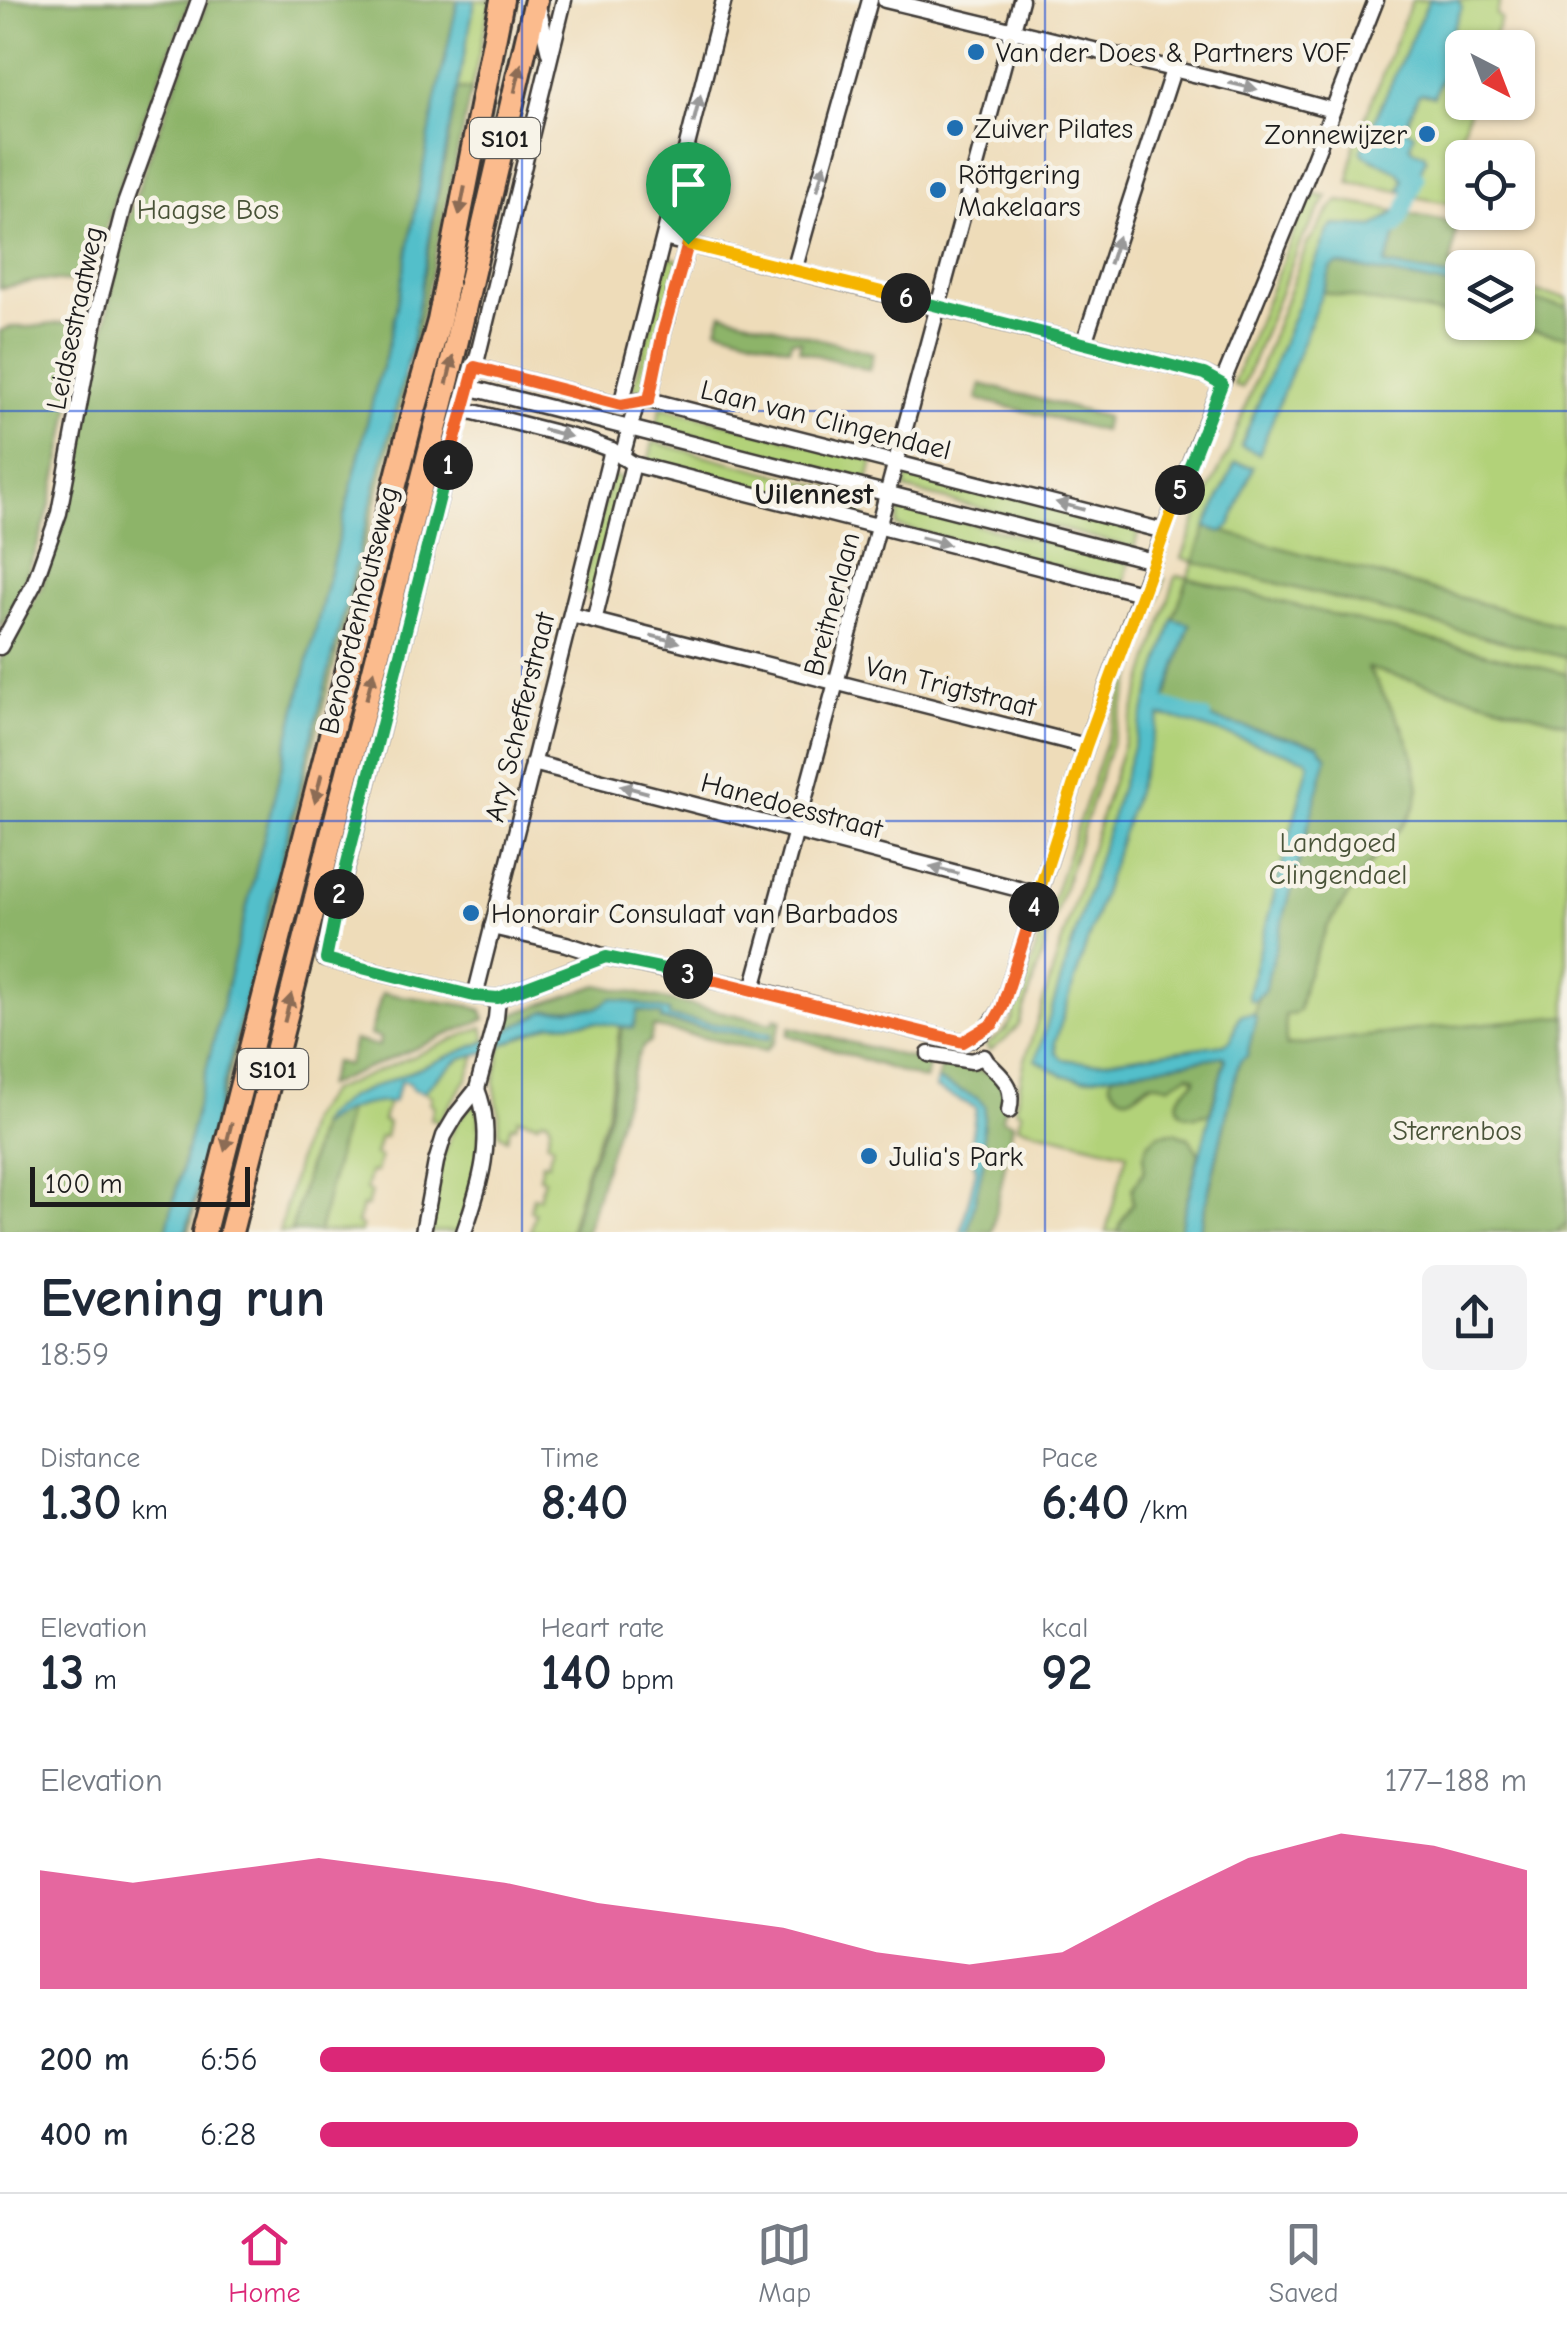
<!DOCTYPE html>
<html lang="en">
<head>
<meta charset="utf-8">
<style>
  body { margin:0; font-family:"Comic Neue",sans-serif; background:#f2f2f3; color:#1f2937; height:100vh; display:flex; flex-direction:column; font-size:38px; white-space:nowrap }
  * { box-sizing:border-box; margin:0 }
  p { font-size:32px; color:#747a83 }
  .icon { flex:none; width:55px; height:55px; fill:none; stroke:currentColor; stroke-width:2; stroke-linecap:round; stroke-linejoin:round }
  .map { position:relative; height:1232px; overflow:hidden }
  .drawer { display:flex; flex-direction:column; background:#fff; flex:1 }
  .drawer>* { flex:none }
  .needle { width:65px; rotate:138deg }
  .controls { position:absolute; left:1445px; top:30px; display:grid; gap:20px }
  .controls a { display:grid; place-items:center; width:90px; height:90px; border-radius:15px; background:#fff; box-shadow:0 2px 8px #0004; font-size:50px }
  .scale { position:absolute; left:30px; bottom:25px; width:220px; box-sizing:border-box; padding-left:10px; border:5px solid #1c1c1c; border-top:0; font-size:28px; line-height:35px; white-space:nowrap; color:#1c1c1c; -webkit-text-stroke:8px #f7f3e8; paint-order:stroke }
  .pin { position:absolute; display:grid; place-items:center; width:85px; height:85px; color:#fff; margin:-102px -42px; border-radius:50% 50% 50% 0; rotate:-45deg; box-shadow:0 0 10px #0007 }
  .pin .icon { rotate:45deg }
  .km { position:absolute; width:50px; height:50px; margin:-25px; border-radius:50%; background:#222; color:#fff; font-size:28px; line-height:50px; text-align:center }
  .round { display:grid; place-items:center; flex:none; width:105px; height:105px; border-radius:15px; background:#f2f2f3 }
  .summary { display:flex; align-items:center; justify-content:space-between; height:170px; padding:0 40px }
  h1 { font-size:55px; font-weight:800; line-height:75px }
  .figures { display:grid; grid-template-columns:repeat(3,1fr); gap:15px; height:170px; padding:10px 40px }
  .figures div { display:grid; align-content:center }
  .figures b { font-size:50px; font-weight:800 }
  .figures small { font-size:28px; font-weight:400 }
  .figures p { font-size:28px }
  .chart { height:280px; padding:20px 40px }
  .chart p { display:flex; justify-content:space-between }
  .chart svg { width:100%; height:180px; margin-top:10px; fill:#db2777; opacity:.7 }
  ul { padding:0 40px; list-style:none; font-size:32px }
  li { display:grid; grid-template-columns:160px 120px 1fr; align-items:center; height:75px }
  li i { height:25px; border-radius:12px; background:#db2777 }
  .dock { display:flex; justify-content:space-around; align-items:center; height:140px; border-top:2px solid #e0e1e3; background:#fff; font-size:28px; color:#747a83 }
  .dock a { display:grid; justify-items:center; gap:5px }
  .dock .current { color:#db2777 }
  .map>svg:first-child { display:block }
</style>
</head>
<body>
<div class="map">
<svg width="1567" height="1232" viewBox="0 0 1567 1232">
  <rect width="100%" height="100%" fill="#f7f3e8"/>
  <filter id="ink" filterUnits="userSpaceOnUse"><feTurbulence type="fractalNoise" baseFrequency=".01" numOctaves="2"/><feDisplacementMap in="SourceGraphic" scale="20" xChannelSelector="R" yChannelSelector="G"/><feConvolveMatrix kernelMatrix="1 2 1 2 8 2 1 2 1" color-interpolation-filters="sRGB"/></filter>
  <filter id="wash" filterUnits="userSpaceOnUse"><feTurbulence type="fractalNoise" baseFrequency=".0048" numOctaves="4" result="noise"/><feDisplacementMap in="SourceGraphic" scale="40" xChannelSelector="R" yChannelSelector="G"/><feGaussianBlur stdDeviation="2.25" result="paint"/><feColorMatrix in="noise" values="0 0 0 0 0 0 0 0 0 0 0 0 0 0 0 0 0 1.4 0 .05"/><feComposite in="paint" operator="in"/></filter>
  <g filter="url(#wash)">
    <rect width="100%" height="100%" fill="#eedcb9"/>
    <g fill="#b2d279" stroke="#67774a" stroke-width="2.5" fill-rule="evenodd">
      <path d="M475,0h16l-20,90 -14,-1z"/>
      <path d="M1412,0h17l-68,150 3,5 35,17 4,7 -4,12 -50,-9 5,-37z"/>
      <path d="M1458,0h43l-5,15 5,3 -10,29 -29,1v54l10,1 -20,57 7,3 3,10v33l-48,-9 -2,-6 14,-33 -2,-4 -11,-4 -8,-21 13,-34 3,-2 12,3z"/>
      <path d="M1315,195l12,2 -27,46 -58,145 -9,-4 75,-187z"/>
      <path d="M1339,201l57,10 -22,16 -40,-2 -93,220 16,8 75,-186 130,12v43h56v-33l49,9v934h-388l20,-78 -54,12 -2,9 -11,14 1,14 -13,21 -2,8h-12l21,-79 -109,-27 3,-14 -6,-3 9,-46 152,-487 12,1 6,-15 -12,-4 20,-54 26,-51 79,-209 25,-37zM1225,1060l-48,40 18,-19 -2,-5 -8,-1 -16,11 -16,-3 -20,13 -20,-22z"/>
      <path d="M669,257l10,3 -35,132 -11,-3z"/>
      <path d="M402,379l5,1 -218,852h-3z"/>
      <path d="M661,407l212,53 -5,21 -212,-54z"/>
      <path d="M653,442l215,56 -6,20 -214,-55z"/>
      <path d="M910,468l230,59 -6,21 -229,-59z"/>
      <path d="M611,476l11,2 -29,117 -12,-3z"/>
      <path d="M901,506l228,57 -5,21 -228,-58z"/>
      <path d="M1161,578l4,1 -146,446 -14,15 -16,11 -3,-6 18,-13 8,-12z"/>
      <path d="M595,1022l25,3 -13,89 -22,59 -16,59h-39l5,-19 -5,-2 3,-14 6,1 5,-19 -5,-2 3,-15 6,1 5,-19 -6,-2 4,-17 -4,-6 -6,1 -3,3 -20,-5 -2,8 -5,-1 -4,14 -8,-6v-20l-5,-30 8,-39 49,-20z"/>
      <path d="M483,1027l3,14 -137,56 -30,27 -28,108h-12l29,-113 22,-28z"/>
      <path d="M477,1052l-10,27 -29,43 -7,-3 3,-14 -4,-2 2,-7 -8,-4c14,-16 31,-34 53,-40z"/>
      <path d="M374,1102h14l-5,19 5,2 -3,14h-5l-5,18 5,2 -4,15h-6l-4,18 5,2 -4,14h-5l-5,18 5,2 -2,6h-41l29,-123z"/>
      <path d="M474,1104l5,5 1,49 -21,74h-31c4,-31 17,-112 46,-128z"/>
    </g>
    <g fill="#8db469" stroke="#546842" stroke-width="2.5">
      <path d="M0,0h190c-33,91 -77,182 -95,278l-20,4 -33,-2 -42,8z"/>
      <path d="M208,0h250c-15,68 -29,137 -41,205 -10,57 -19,120 -39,174l-212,853h-166v-571l42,-75 26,-77 48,-239 16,-63 22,-65z"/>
      <path d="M457,89l14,1 -53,243 -10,31h-2l5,-16z"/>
      <path d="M1404,213l53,10 -6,42 12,3 -1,11 -77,-14z"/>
      <path d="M1337,264l125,24v30l-140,-26 10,-25z"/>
      <path d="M1518,298l49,9v30l-78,-14 29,-1z"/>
      <path d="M722,313l151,40 -4,17 -70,-20 2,-9 -9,-1 -3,8 -72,-20z"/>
      <path d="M85,320c-19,107 -29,213 -85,309v-298l11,-4h20z"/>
      <path d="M981,384l125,33 -3,14 -126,-32z"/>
      <path d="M1206,527l361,100v31l-373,-96z"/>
      <path d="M1188,578l379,96v49l-199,-55 35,60 9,23 7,37 -4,18 -8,14 -41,49 -39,58 -22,54 -6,29 -5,4 -9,1 1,31 146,-18 135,-12v207l-11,9h-356l37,-163 19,-51 -2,-4 4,-17 6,-6 54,-246 -151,-37 -3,-4 26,-79 -17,-6z"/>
      <path d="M598,985l175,38 2,-5 7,2 -8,22 -9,9 -112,-24 -3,14 -7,6 -6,11 -51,174h-15l16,-59 22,-59 13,-88 11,1 4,-17 25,5v6l107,18 -101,-22 1,-6 -72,-3 -51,3 -42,22 4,-17z"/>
      <path d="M382,993l89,13 10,4 4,9 -159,67 8,-24 14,3 6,-25 25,6 1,-8 -10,-3z"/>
      <path d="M790,1027l140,36 -5,17 -137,-45z"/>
      <path d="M1222,1056l3,3 -15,54c-5,1 -11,3 -17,3 -13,0 -21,-12 -11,-23 4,-5 9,-8 13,-12v-4l-6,-3 -20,12c-5,-1 -13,-4 -18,-3 -14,4 -22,26 -37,6 -7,-8 -4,-7 -1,-15z"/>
      <path d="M943,1061l56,15 7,27 -4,16 11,4 -21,109h-24l16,-72 -1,-30 2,-24 -8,-8 -40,-18z"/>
      <path d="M348,1109l-29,123h-28l28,-105 18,-14z"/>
      <path d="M1174,1132l15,6 10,16 -20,78h-61l2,-8 13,-21 -1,-14 12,-18v-16l4,-12 11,-9z"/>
    </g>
    <g fill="#52bfca" stroke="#376e73" stroke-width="2.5">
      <path d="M458,0h17l-38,194 -26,154 -225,884h-20l212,-853 7,-20 16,-72 34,-183z"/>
      <path d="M1429,0h29l4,7 -17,41 5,9 -16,39 -12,-3 -4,2 -13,33 9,6 -4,11 3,5 11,4 2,4 -14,33h-13l4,-12 -5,-7 -34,-17 -3,-5z"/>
      <path d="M1396,211l8,2 -19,52 77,14v9l-124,-24 -6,3 -73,187 -18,-8 87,-215 6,-6 40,2z"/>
      <path d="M1235,463l18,4 -23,59 -8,6 -16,-5z"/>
      <path d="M1173,619l17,5 -26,79 3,5 151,37 9,12 -63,234 -11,10 -3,-1 -2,-6 61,-231 -3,-4 -132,-41 -14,-2 -105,326 1,10 6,7 29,4 133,-19 7,-4 7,-22 4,-4h12l2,4 -9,38 -7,5 -3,8 -38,163h-20l46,-172 -1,-4 -142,23 -20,-4 -26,-15z"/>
      <path d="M612,998l57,13v6l102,16 -1,6 -109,-19 1,-5 -24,-5 -5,18 -38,-6 -44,2 -65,28 -25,6 -25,20 -12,14 -12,-3 -3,-6 -8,-2 -8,21c-29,0 -51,7 -74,25l4,-9 26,-21 137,-56 60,-30 51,-3z"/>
      <path d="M937,1080l40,18 8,8 -2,24 1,30 -16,72h-7l15,-62 -6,-23 6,-39 -41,-20z"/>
    </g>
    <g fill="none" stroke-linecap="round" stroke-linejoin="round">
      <g stroke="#52bfca" stroke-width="15">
        <path d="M1396,227l4,-6 17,-44 -2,-1"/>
        <path d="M1155,703l49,15"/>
      </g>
    </g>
  </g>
  <g filter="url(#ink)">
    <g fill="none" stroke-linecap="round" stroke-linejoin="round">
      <g stroke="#3c3934" stroke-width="19">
        <g id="street">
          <path d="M564,0l-89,367 -13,42 -133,527 -4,23 150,37 23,2 107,-41"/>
          <path d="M885,0l363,87 84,23"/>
          <path d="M538,6l11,47"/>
          <path d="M664,238l482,121 58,15 18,9"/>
          <path d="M794,271l76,-271"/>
          <path d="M1084,343l89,-273"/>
          <path d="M475,367l146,38 28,-5 515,131"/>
          <path d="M468,387l685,174"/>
          <path d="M649,400l14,-68 25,-88"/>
          <path d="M621,405l103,-405"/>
          <path d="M462,409l126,32 24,9 21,14 508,129"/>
          <path d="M622,457l15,-56"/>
          <path d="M571,615l515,131"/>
          <path d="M594,621l39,-157"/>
          <path d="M0,647l34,-63 25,-71 37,-198 29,-111 74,-204"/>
          <path d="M533,763l505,131"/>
          <path d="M492,927l74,17 40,13 147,32 192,49c6,1 12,4 18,3 18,-2 31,-19 39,-33l84,-262 55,-153 57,-151 106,-258 72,-184"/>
          <path d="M753,989l268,-989"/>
          <path d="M475,996l137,-546"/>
          <path d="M929,1054l43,7 12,-4 3,5c17,17 28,23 22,49"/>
          <path d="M423,1232l13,-70 8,-26 13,-22 20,-25 19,-71 2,-20"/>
          <path d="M464,1232c16,-46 32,-95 13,-143"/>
        </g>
      </g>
      <g stroke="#3c3934" stroke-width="28">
        <g id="primary">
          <path d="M204,1232l209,-818 26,-93 63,-321"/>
          <path d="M231,1232l217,-853 88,-379"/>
        </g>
      </g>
      <use href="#street" stroke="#fff" stroke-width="14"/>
      <use href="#primary" stroke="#fbbb8d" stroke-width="22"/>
    </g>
    <defs><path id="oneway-solid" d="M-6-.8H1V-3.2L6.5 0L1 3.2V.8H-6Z" transform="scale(2.5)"/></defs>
    <g fill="#8c6c54">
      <use href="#oneway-solid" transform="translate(518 78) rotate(-77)"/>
      <use href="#oneway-solid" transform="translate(462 201) rotate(101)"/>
      <use href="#oneway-solid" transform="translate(450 370) rotate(-77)"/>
      <use href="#oneway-solid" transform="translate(370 685) rotate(-76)"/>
      <use href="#oneway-solid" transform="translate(318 788) rotate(104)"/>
      <use href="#oneway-solid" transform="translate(288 1008) rotate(-76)"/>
      <use href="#oneway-solid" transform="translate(228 1137) rotate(104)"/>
    </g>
    <g fill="#999">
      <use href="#oneway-solid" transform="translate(1243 86) rotate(13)"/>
      <use href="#oneway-solid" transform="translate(697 109) rotate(-76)"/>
      <use href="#oneway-solid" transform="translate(821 177) rotate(-74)"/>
      <use href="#oneway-solid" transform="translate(1114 250) rotate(-72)"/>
      <use href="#oneway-solid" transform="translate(557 433) rotate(15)"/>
      <use href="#oneway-solid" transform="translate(1070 506) rotate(-165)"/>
      <use href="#oneway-solid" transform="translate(935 541) rotate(14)"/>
      <use href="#oneway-solid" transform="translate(665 639) rotate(14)"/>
      <use href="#oneway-solid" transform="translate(634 789) rotate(-165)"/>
      <use href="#oneway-solid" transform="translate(944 870) rotate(-166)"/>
    </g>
  </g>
  <g fill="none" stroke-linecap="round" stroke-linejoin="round" filter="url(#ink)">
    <g stroke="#fff" stroke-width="20">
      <path id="split-1" d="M448,465l27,-98 146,38 28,-5 14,-68 25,-88"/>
    </g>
    <g stroke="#fff" stroke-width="20">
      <path id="split-2" d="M339,894l109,-429"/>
    </g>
    <g stroke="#fff" stroke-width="20">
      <path id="split-3" d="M339,894l-13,65 148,37 24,2 108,-41 82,17"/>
    </g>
    <g stroke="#fff" stroke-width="20">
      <path id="split-4" d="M688,974l275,68 30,-18 9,-16 32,-101"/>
    </g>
    <g stroke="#fff" stroke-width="20">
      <path id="split-5" d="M1034,907l52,-161 94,-256"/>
    </g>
    <g stroke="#fff" stroke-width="20">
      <path id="split-6" d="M906,298l298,76 18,10 -42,106"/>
    </g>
    <g stroke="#fff" stroke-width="20">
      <path id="split-7" d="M688,244l218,54"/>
    </g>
    <use href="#split-1" stroke="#f0652b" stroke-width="12"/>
    <use href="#split-2" stroke="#22a559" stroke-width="12"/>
    <use href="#split-3" stroke="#22a559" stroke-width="12"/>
    <use href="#split-4" stroke="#f0652b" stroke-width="12"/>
    <use href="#split-5" stroke="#f5b400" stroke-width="12"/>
    <use href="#split-6" stroke="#22a559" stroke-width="12"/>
    <use href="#split-7" stroke="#f5b400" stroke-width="12"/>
  </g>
  <path fill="none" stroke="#1d4ed8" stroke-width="2.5" stroke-opacity="0.55" d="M522,0v1232M1045,0v1232M0,411h1567M0,821h1567"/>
  <g fill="#1f6fb2" stroke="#f7f3e8" stroke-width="4">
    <circle cx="976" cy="52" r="10"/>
    <circle cx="955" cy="128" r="10"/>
    <circle cx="1427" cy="134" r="10"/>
    <circle cx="938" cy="190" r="10"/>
    <circle cx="471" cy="913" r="10"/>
    <circle cx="869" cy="1156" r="10"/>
  </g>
  <g text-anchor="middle" stroke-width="9" stroke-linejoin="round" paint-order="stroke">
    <g fill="#f7f3e8" stroke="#5e5c59" stroke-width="2.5">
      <rect x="470" y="118" width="70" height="40" rx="8"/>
      <rect x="238" y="1049" width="70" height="40" rx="8"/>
    </g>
    <g font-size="25" font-weight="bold" fill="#1c1c1c">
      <text x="505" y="147">S101</text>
      <text x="273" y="1078">S101</text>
    </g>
    <g font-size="28" fill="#1c1c1c" stroke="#f7f3e8" text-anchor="start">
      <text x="996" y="62">Van der Does &amp; Partners VOF</text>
      <text x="975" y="138">Zuiver Pilates</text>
      <text x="1407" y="144" text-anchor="end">Zonnewijzer</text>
      <text x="958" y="184">Röttgering<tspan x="958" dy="32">Makelaars</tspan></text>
      <text x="491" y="923">Honorair Consulaat van Barbados</text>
      <text x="889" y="1166">Julia's Park</text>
    </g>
    <g font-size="28" fill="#495338" stroke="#f7f3e8">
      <text x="208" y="219">Haagse Bos</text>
      <text x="1338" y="852">Landgoed<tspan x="1338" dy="32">Clingendael</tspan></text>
      <text x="1457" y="1140">Sterrenbos</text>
    </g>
    <g font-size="28" fill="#1c1c1c" stroke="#f7f3e8">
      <text transform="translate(74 318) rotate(-78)" y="10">Leidsestraatweg</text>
      <text transform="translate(826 419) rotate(14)" y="10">Laan van Clingendael</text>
      <text transform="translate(831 604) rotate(-75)" y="10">Breitnerlaan</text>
      <text transform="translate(358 610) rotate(-76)" y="10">Benoordenhoutseweg</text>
      <text transform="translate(951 686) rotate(14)" y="10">Van Trigtstraat</text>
      <text transform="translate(519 717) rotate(-76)" y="10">Ary Schefferstraat</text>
      <text transform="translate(792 805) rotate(15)" y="10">Hanedoesstraat</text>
    </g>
    <g font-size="30" font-weight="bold" fill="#1c1c1c" stroke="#f7f3e8">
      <text x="814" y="504">Uilennest</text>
    </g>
  </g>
</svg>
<div class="controls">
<a><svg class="needle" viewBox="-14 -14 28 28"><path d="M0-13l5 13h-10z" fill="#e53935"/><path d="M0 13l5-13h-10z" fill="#747a83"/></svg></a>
<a><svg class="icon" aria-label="locate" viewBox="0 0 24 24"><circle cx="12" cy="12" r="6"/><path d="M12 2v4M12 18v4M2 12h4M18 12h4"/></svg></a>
<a><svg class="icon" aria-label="layers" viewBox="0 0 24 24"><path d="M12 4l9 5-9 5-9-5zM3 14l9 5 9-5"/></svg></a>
</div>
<div class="scale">100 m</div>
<div class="pin" style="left:688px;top:244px;background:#1e9e55"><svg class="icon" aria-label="arrive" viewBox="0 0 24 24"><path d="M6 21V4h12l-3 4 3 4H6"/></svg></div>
<b class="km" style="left:448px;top:465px">1</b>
<b class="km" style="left:339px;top:894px">2</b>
<b class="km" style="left:688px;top:974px">3</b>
<b class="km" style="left:1034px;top:907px">4</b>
<b class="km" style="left:1180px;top:490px">5</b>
<b class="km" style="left:906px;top:298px">6</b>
</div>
<section class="drawer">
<div class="summary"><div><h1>Evening run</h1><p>18:59</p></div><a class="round"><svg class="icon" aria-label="share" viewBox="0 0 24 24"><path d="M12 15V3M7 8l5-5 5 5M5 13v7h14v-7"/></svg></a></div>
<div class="figures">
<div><p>Distance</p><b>1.30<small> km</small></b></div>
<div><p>Time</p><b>8:40</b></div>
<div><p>Pace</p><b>6:40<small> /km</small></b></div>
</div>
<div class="figures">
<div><p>Elevation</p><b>13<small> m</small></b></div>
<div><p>Heart rate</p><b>140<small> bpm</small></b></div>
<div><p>kcal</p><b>92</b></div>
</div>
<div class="chart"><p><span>Elevation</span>177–188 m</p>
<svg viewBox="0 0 160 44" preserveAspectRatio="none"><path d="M0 44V15L10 18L20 15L30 12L40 15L50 18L60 23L70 26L80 29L90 35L100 38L110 35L120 23L130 12L140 6L150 9L160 15V44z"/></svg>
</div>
<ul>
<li><b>200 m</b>6:56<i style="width:65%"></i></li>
<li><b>400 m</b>6:28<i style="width:86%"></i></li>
</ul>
</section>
<nav class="dock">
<a class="current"><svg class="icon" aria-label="home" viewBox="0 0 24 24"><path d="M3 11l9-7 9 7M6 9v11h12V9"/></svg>Home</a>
<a><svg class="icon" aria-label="map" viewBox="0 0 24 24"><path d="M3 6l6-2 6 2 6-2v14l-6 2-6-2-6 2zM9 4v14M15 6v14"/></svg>Map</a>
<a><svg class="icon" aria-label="saved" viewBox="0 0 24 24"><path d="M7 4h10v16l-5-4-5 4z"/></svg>Saved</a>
</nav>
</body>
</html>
